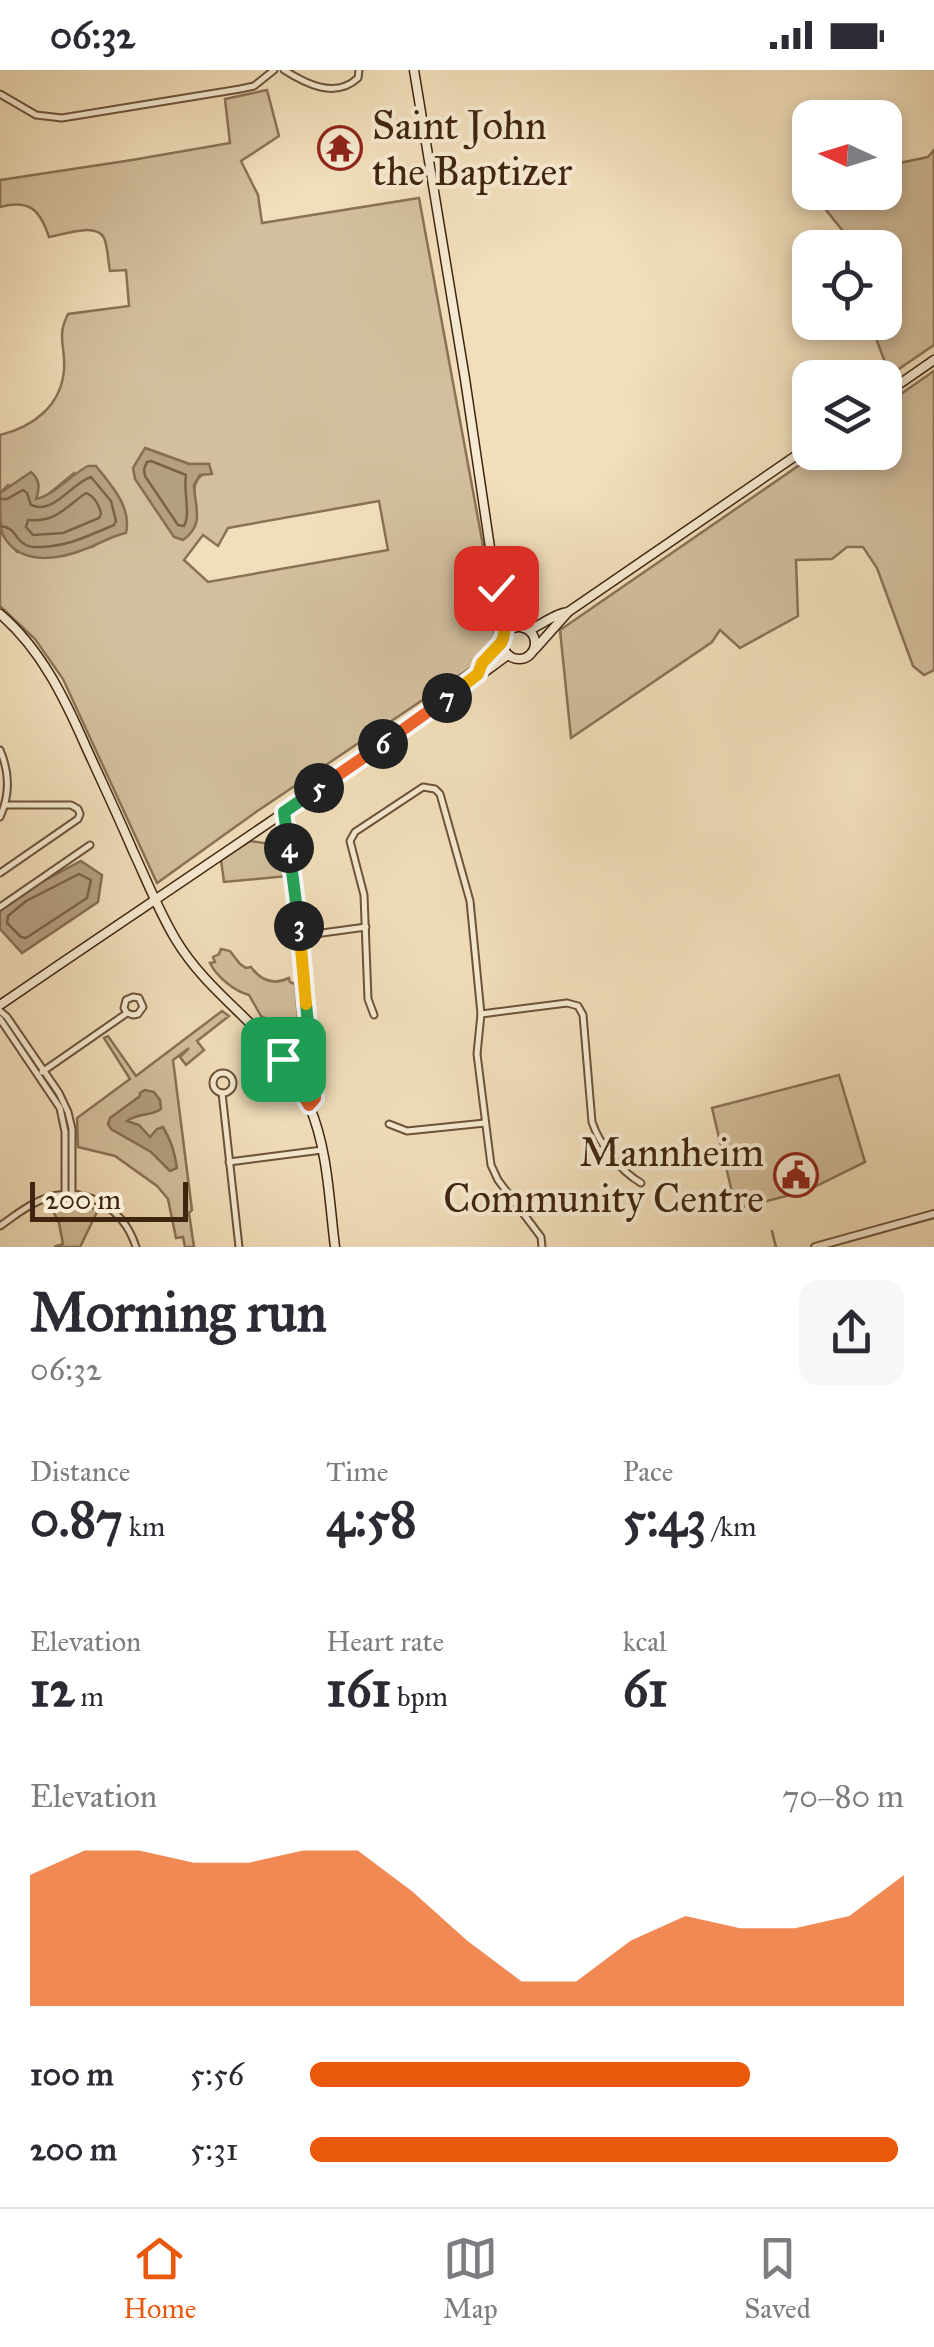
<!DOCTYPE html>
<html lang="en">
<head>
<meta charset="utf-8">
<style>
  body { margin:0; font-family:"IM FELL Great Primer",serif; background:#f7f7f7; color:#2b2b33; height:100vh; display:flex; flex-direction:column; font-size:38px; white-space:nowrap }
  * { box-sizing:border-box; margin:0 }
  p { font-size:32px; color:#7c7c81 }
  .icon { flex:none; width:55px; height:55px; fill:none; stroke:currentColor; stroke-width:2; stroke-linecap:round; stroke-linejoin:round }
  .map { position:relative; height:1177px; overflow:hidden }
  .drawer { display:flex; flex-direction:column; background:#fff; flex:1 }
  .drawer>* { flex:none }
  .needle { width:65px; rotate:274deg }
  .buttons { position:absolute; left:792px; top:30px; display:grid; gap:20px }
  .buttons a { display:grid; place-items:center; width:110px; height:110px; border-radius:20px; background:#fff; box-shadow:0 5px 15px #0003; font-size:50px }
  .scale { position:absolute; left:30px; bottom:25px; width:158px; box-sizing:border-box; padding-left:10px; border:5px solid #3f250f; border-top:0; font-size:28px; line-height:35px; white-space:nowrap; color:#3f250f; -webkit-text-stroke:8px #f6ead2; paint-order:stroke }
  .pin { position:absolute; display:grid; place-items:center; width:85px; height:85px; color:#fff; margin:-42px; border-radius:20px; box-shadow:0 5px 15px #0006 }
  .km { position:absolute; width:50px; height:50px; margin:-25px; border-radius:50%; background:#222; color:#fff; font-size:28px; line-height:50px; text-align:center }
  .round { display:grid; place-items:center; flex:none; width:105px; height:105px; border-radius:20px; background:#f7f7f7 }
  .head { display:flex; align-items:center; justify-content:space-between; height:170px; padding:0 30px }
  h1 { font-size:55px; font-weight:800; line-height:75px }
  .metrics { display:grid; grid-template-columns:repeat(3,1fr); gap:15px; height:170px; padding:10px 30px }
  .metrics div { display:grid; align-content:center }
  .metrics b { font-size:50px; font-weight:800 }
  .metrics small { font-size:28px; font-weight:400 }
  .metrics p { font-size:28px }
  .chart { height:280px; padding:20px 30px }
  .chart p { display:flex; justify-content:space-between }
  .chart svg { width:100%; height:180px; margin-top:10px; fill:#ea580c; opacity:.7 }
  ul { padding:0 30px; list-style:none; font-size:32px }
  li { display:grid; grid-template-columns:160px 120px 1fr; align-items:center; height:75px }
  li i { height:25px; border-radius:12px; background:#ea580c }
  .status { display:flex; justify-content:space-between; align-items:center; height:70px; padding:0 50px; background:#fff; direction:ltr }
  .status svg { height:28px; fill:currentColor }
  .tabs { display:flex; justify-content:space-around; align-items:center; height:140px; border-top:2px solid #e1e1e2; background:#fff; font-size:28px; color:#7c7c81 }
  .tabs a { display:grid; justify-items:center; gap:5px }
  .tabs .active { color:#ea580c }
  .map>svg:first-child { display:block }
</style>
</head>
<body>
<div class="status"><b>06:32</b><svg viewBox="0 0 49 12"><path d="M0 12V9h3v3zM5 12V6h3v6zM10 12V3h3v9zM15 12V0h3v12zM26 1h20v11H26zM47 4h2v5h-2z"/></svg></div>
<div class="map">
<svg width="934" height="1177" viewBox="0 0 934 1177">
  <rect width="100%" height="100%" fill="#f1deba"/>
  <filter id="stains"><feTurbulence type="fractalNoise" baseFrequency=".002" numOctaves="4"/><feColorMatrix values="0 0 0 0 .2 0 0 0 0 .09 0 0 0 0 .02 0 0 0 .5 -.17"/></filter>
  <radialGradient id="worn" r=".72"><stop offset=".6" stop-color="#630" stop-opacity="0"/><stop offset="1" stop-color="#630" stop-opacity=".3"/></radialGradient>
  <g fill="#d3bf9d" stroke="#897256" stroke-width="2.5" fill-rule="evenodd">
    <path d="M267,20l12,46 -38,25 17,34 4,28 157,-25 65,353 13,99 -241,162 -99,71 -94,-204 -28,-40 -35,-33v-75l17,21 75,-5 21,-12 -39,-62 -29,24 -10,3 -27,-15 -8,8v-58c33,-8 61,-29 64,-65 2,-23 -8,-33 4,-56l61,-8 -3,-36 -16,1c-2,-9 -2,-24 -6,-33 -8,-16 -42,-3 -55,-1 -9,-27 -19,-38 -49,-30v-27l132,-20 98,-17 -5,-44zM145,378l44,16h20l-3,9c-11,4 -12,14 -12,24zM379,431l9,49 -180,32 -24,-22 19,-25 15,11 10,-18z"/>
    <path d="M934,80v195l-44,30 -20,-52 15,-1v-74l-34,-1 -4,-11 -21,-26 -1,-17 60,-1v-26l43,-9z"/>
    <path d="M934,301v299l-10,5 -11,-9 -36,-98 -14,-21h-16l-15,12 -36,1 2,56 -58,32 -20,-18 -8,12 -141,96 -11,-108 257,-177 68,-1v-47z"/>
    <path d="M250,771l34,5 4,30 -64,6 -3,-22z"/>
    <path d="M221,879l9,2 10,13 6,4 5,-1c10,14 23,18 38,11l1,4 5,2 3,32 -2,10 3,7 3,25 -13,-9 -2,-7 -20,-23 -6,-3 -12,-21c-15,-4 -32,-18 -39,-32l5,-1 -2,-5 6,-3z"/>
    <path d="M222,941l7,5 -32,25 7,9 -18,15 -6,-8 9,-9 -16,12 19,150 -3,3 5,34h-9l-2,-10 -7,1 -8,-39 -11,-13 -42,-30 -37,-9 -1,-29 53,-39 -26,-41 4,-2 28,40z"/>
    <path d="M839,1005l26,87 -59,29 -70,18 -24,-101z"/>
    <path d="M72,1131l26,9 -18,37h-26l9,-3 -4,-21 -9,-18z"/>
  </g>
  <g fill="#b49f80" stroke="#856e53" stroke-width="2.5">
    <path d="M145,378l44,16h20l3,10 -12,1 -6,10c1,24 11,39 -11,55l-9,-3 -39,-58 -2,-11z"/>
    <path d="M88,396h8c15,19 36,41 30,67 -14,3 -25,10 -38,15 -29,12 -70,19 -86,-15 -2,-10 -2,-29 -2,-40l31,-21c9,8 9,16 5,27 19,-4 34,-24 52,-33z"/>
    <path d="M81,791l21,14 -4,27 -76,51 -22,-24v-19l21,-17z"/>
    <path d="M145,1020l9,2 6,8 1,9c-9,7 -24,4 -34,12l12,4 11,12 7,-8 6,-2c8,13 12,26 14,41l-7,3 -19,-19 -40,-23 -3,-5 2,-6 30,-22v-3z"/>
  </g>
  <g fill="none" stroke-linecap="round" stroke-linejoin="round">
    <g stroke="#7a6248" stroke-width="2.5">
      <path d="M151,391l35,14c-3,15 5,39 -2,51l-6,-1 -33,-49 -1,-7 3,-7z"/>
      <path d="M86,423c8,3 14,13 15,21l-2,4 -36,15 -30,2 -7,-8 2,-7c27,3 38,-13 58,-27z"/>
      <path d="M0,429h7l16,-9 4,3 4,12c23,10 39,-21 60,-28l20,24 5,20 -2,4c-27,11 -42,20 -72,22 -6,0 -11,1 -16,-2 -13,-7 -9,-17 -26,-19"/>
      <path d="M79,804l12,6 -4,18 -61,40 -5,-1 -14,-14 1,-7 18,-15z"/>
    </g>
    <path stroke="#856e53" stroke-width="2.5" d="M772,1161l4,16"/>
    <g stroke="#6c533a" stroke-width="9">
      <g id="minor">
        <path d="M284,0c22,14 51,29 74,8l1,-8"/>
        <path d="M0,24l36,21 26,3 178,-29 14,-3 20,-16"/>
        <path d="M0,680c10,23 10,45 0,67"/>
        <path d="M284,742l16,124 16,159 -7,10"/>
        <path d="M0,803l78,-54 2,-5 -2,-5 -7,-4h-66"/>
        <path d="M0,837l90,-62"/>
        <path d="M300,866l66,-9"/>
        <path d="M0,941l7,6 52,76 9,19 4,17v65"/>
        <path d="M481,944l86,-11 11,3 5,9 9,107c8,23 27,48 49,61"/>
        <path d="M374,945l-6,-16 -4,-104 -14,-54 5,-9 68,-45 12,2 5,5 30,107 11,113 -4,40 14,111 7,15 43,57 1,10"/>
        <path d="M0,949l60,89 5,24v62"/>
        <path d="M42,1002l85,-59 6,2 5,-1 5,-7 -4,-9 -6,-1 -7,3 -2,8 3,5"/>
        <circle cx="223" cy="1013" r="10"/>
        <path d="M222,1023l17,154"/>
        <path d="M389,1054l18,7 78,-8"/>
        <path d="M229,1092l93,-12"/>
        <path d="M0,1156c13,-9 26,-20 41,-26 41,-17 82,6 95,47"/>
      </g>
    </g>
    <g stroke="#6c533a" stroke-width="10">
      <path id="tertiary" d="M815,1177l119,-33"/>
    </g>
    <g stroke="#3f250f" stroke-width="11">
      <g id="secondary">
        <path d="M414,0l51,309 31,209 7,27 2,20"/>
        <path d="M885,324l49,-34"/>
        <path d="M495,508l7,6 22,44"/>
        <path d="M0,544c41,35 65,85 86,133 16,35 32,69 47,104 14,30 26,61 43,89 38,63 103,92 133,165 19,44 20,95 26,142"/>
        <circle cx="519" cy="573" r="16"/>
        <path d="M529,560c13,-5 26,-17 39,-18l242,-166"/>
        <path d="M535,579l33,-37"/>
        <path d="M478,604l4,-11 20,-21"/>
        <path d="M0,935c160,-110 323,-215 478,-331l8,-3 22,-16"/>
      </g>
    </g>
    <use href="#minor" stroke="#f6ead2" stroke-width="5"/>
    <use href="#tertiary" stroke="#f6ead2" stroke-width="6"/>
    <use href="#secondary" stroke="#f6ead2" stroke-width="8"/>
  </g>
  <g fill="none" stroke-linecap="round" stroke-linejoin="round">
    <g stroke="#fff" stroke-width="20">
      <path id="split-1" d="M283,989l26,46 6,-7 -1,-16"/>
    </g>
    <g stroke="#fff" stroke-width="20">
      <path id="split-2" d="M306,934l8,78"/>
    </g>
    <g stroke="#fff" stroke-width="20">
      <path id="split-3" d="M299,856l7,78"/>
    </g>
    <g stroke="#fff" stroke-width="20">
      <path id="split-4" d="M289,778l10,78"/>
    </g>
    <g stroke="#fff" stroke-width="20">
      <path id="split-5" d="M289,778l-5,-36 35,-24"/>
    </g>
    <g stroke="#fff" stroke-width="20">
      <path id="split-6" d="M319,718l64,-44"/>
    </g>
    <g stroke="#fff" stroke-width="20">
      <path id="split-7" d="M383,674l64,-46"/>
    </g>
    <g stroke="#fff" stroke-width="20">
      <path id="split-8" d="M447,628l31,-24 4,-11 19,-20"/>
    </g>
    <g stroke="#fff" stroke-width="20">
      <path id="split-9" d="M496,518c4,17 14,39 5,55"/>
    </g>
    <use href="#split-1" stroke="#f0652b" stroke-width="12"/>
    <use href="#split-2" stroke="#22a559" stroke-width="12"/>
    <use href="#split-3" stroke="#f5b400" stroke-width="12"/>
    <use href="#split-4" stroke="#22a559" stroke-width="12"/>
    <use href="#split-5" stroke="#22a559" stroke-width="12"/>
    <use href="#split-6" stroke="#f0652b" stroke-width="12"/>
    <use href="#split-7" stroke="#f0652b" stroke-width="12"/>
    <use href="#split-8" stroke="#f5b400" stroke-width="12"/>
    <use href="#split-9" stroke="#f5b400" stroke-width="12"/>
  </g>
  <defs>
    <g id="temple-ring" transform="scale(2.25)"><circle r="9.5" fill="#f6ead2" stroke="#8f2418" stroke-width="1.5"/><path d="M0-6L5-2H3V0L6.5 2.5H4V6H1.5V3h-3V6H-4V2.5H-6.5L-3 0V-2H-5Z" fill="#8f2418"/></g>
    <g id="civic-ring" transform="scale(2.25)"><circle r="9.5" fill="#f6ead2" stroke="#8f2418" stroke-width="1.5"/><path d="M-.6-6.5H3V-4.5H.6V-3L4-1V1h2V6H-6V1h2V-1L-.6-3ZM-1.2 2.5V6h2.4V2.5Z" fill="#8f2418"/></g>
  </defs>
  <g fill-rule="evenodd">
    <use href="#temple-ring" x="340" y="78"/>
    <use href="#civic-ring" x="796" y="1105"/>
  </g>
  <g text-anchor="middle" stroke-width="8" stroke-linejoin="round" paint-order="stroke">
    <g font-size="40" fill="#3f250f" stroke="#f6ead2" text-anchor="start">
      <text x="372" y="69">Saint John<tspan x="372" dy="46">the Baptizer</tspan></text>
      <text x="764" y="1096" text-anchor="end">Mannheim<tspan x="764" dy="46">Community Centre</tspan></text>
    </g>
  </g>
  <rect width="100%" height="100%" filter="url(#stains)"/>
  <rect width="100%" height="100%" fill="url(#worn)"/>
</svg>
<div class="buttons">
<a><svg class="needle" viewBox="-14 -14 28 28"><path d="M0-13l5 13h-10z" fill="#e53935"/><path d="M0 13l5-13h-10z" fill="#7c7c81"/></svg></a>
<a><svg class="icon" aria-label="locate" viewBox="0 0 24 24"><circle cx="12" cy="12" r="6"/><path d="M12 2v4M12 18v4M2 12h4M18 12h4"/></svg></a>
<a><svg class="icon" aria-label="layers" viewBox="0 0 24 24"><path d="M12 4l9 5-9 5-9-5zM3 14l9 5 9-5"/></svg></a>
</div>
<div class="scale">200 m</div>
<div class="pin" style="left:283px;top:989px;background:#1e9e55"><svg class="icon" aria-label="arrive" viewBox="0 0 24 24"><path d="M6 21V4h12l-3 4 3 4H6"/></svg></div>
<div class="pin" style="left:496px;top:518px;background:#d93025"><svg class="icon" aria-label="check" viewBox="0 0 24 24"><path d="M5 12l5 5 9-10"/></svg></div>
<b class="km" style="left:299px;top:856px">3</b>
<b class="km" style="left:289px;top:778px">4</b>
<b class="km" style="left:319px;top:718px">5</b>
<b class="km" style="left:383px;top:674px">6</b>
<b class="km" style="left:447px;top:628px">7</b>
</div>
<section class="drawer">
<div class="head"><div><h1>Morning run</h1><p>06:32</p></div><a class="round"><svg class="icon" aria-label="share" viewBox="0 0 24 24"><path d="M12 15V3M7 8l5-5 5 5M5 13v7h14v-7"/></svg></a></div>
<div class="metrics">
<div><p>Distance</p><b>0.87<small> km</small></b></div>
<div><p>Time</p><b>4:58</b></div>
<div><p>Pace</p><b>5:43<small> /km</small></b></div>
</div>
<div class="metrics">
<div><p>Elevation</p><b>12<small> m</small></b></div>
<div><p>Heart rate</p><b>161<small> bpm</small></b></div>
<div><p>kcal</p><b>61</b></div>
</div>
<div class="chart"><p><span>Elevation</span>70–80 m</p>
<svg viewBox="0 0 160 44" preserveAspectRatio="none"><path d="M0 44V12L10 6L20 6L30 9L40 9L50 6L60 6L70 16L80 28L90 38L100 38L110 28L120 22L130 25L140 25L150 22L160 12V44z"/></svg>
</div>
<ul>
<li><b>100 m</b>5:56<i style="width:74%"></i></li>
<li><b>200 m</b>5:31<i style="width:99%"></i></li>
</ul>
</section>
<nav class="tabs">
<a class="active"><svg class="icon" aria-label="home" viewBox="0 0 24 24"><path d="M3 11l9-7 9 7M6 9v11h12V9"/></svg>Home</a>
<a><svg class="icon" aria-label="map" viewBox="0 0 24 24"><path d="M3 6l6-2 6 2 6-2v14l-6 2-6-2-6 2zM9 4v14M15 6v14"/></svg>Map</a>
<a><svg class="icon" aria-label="saved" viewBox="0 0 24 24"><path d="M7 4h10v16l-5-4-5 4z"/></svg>Saved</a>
</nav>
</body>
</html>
